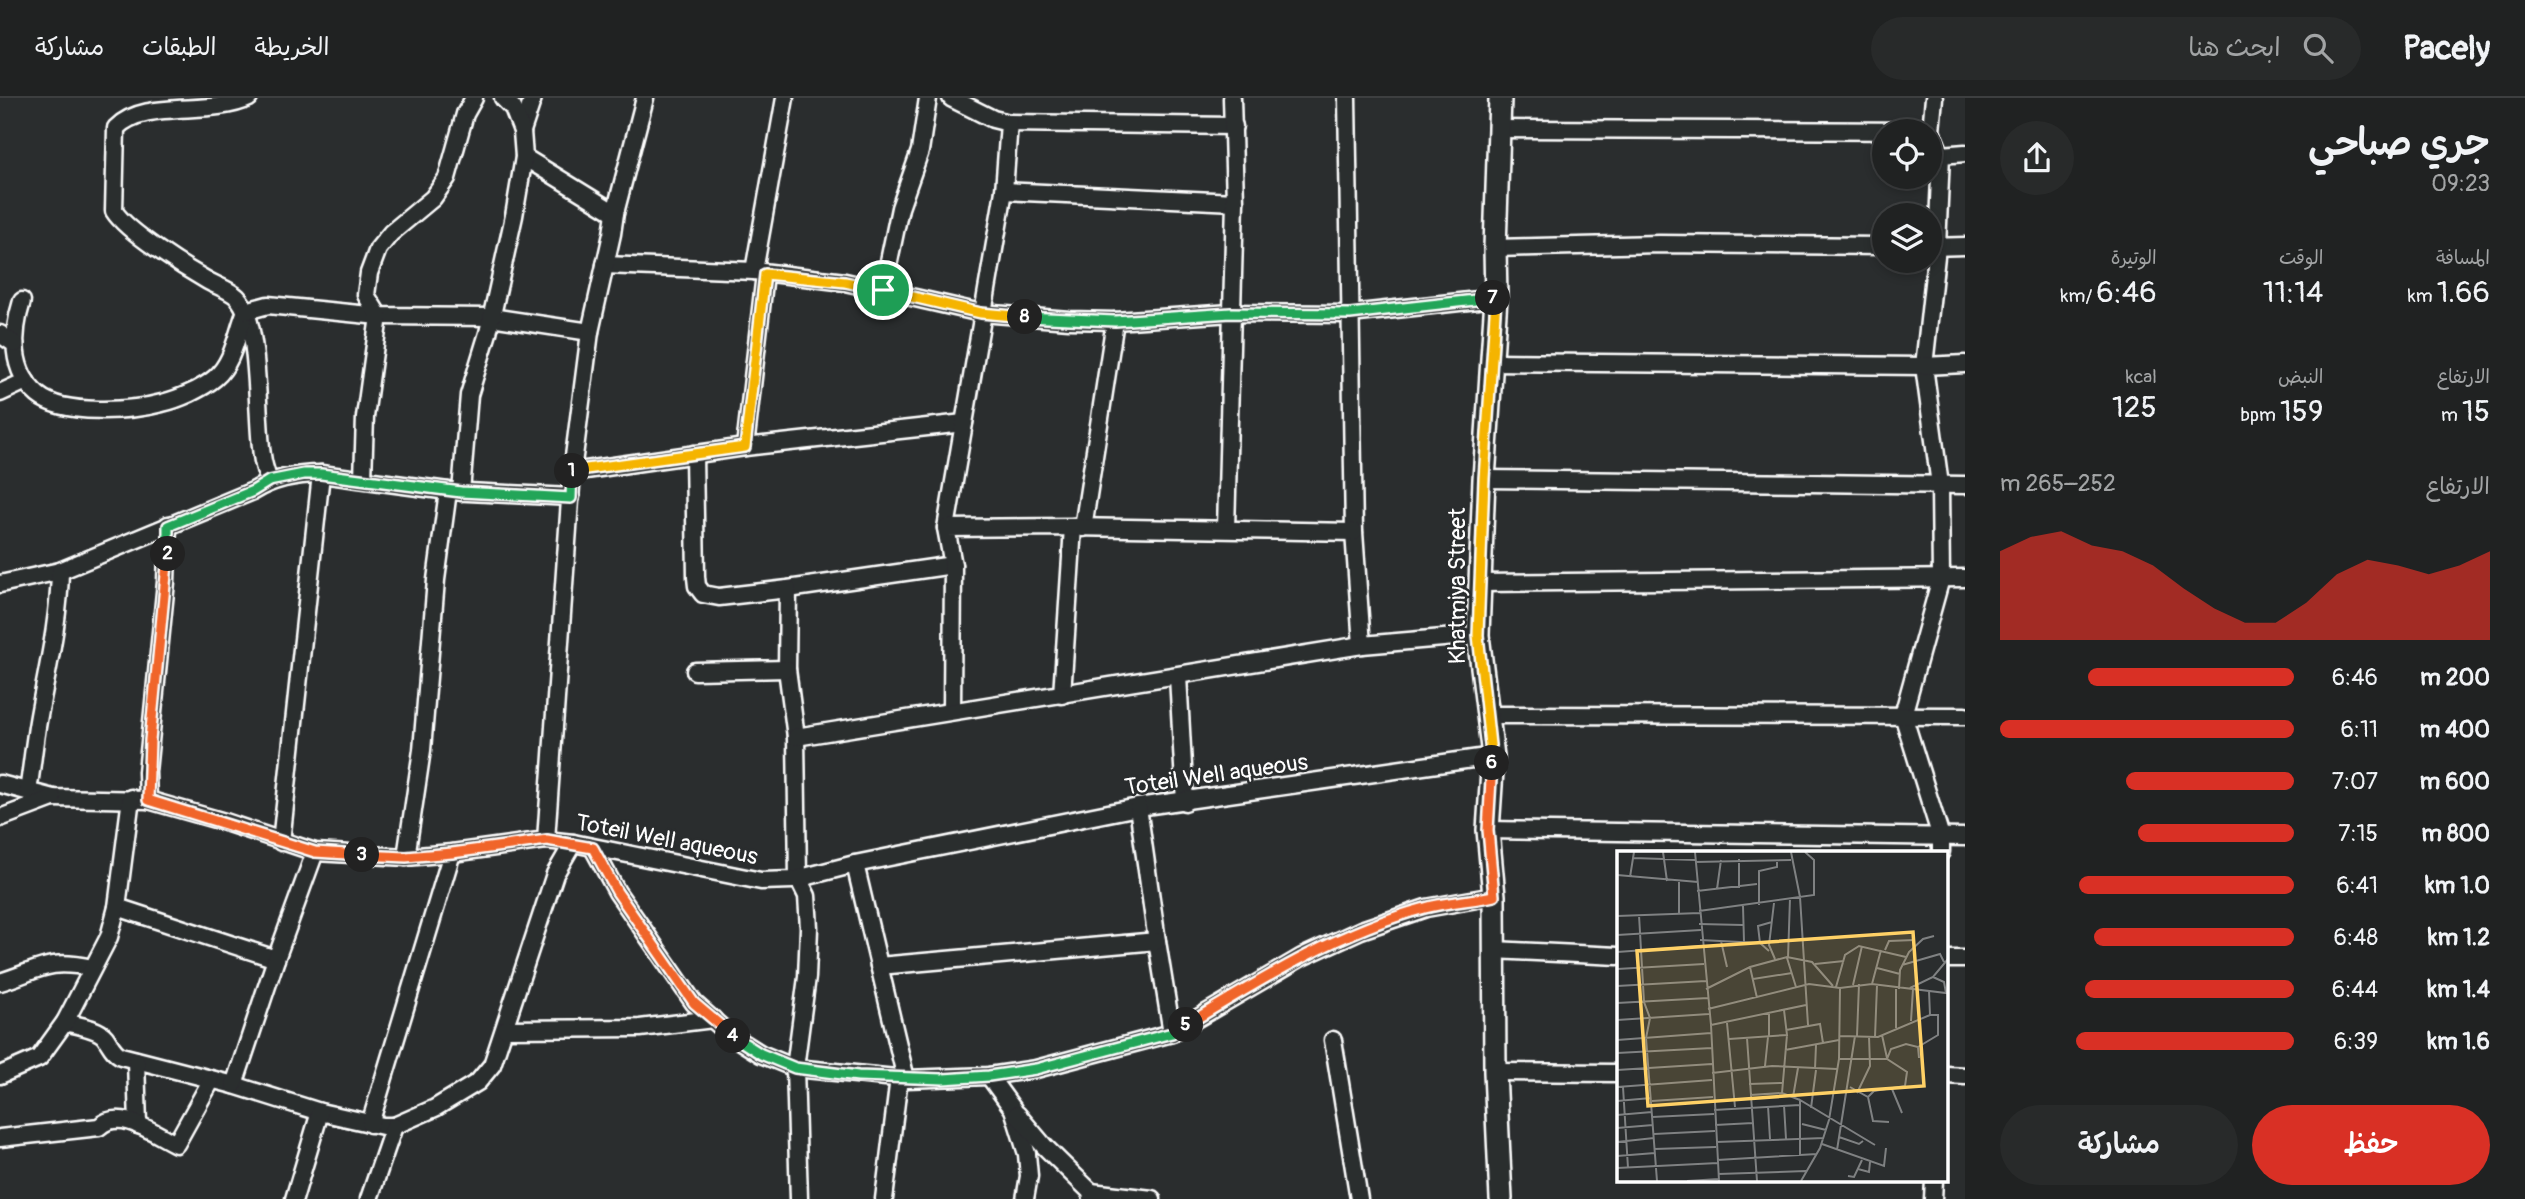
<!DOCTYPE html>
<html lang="ar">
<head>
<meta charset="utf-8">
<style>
  body { margin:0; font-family:Pangolin,"Playpen Sans Arabic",sans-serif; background:#282a2a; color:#f1f3f6; direction:rtl; height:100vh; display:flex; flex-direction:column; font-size:26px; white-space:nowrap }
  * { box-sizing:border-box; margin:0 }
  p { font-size:23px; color:#a2a4a5 }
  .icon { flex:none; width:38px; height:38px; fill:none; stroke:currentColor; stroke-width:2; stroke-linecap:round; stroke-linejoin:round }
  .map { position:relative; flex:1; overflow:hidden; direction:ltr }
  .sheet { display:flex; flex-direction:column; background:#202222; width:560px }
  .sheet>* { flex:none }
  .buttons { position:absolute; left:1872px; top:21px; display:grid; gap:14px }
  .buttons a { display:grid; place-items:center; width:70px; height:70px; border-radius:50%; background:#202222; box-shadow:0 4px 10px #0003,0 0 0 2px #3d3f40; font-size:35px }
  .pin { position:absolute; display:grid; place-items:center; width:60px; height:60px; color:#fff; margin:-30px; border:4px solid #fff; border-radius:50%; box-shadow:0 2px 7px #0007 }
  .km { position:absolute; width:35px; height:35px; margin:-18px; border-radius:50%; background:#222; color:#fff; font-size:19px; line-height:35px; text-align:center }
  .round { display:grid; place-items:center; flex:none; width:74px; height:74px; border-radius:37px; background:#282a2a }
  .summary { display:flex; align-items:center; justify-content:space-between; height:119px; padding:0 35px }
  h1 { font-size:38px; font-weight:600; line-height:52px }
  .stats { display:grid; grid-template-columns:repeat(3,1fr); gap:10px; height:119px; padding:7px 35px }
  .stats div { display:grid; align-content:center }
  .stats b { font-size:30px; font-weight:600 }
  .stats small { font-size:19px; font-weight:400 }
  .stats p { font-size:19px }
  .chart { height:196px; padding:14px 35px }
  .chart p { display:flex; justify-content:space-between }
  .chart svg { width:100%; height:126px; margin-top:7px; fill:#d93025; opacity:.7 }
  .primary-button { display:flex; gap:14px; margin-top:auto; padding:14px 35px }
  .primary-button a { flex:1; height:80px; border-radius:42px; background:#d93025; color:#fff; font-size:28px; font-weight:600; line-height:80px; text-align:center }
  .primary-button a+a { background:#282a2a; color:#f1f3f6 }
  ul { padding:0 35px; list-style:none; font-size:23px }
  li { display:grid; grid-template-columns:112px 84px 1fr; align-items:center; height:52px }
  li i { height:18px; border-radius:9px; background:#d93025 }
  header { display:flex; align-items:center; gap:42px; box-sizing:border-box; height:98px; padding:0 35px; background:#202222; border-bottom:2px solid #3d3f40 }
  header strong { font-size:33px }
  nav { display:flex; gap:38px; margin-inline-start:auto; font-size:24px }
  .search { width:490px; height:63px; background:#282a2a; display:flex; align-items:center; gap:18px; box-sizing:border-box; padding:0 24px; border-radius:38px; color:#a2a4a5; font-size:26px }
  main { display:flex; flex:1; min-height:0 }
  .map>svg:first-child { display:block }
</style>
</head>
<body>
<header>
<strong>Pacely</strong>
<div class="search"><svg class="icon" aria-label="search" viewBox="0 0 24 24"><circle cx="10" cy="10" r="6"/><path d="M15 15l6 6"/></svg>ابحث هنا</div>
<nav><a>الخريطة</a><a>الطبقات</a><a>مشاركة</a></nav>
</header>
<main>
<section class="sheet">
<div class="summary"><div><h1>جري صباحي</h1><p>09:23</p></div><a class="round"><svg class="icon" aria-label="share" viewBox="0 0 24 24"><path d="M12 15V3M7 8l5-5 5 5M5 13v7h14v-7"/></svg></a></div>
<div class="stats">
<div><p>المسافة</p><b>1.66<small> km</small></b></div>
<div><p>الوقت</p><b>11:14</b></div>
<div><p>الوتيرة</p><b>6:46<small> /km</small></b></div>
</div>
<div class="stats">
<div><p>الارتفاع</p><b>15<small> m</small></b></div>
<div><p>النبض</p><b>159<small> bpm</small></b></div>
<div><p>kcal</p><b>125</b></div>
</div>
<div class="chart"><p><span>الارتفاع</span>252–265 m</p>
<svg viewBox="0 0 160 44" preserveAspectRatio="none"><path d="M0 44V13L10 8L20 6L30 11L40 13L50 18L60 26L70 33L80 38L90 38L100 31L110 21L120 16L130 18L140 21L150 18L160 13V44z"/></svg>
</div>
<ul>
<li><b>200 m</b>6:46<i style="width:70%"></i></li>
<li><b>400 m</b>6:11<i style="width:100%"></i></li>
<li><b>600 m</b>7:07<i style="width:57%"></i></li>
<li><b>800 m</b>7:15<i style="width:53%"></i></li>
<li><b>1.0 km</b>6:41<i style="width:73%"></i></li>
<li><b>1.2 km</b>6:48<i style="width:68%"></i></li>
<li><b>1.4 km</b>6:44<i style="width:71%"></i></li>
<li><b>1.6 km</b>6:39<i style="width:74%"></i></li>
</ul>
<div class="primary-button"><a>حفظ</a><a>مشاركة</a></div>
</section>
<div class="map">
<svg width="1965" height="1101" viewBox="0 0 1965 1101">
  <rect width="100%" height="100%" fill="#2a2d2e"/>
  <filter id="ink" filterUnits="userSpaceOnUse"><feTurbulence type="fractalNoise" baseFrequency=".0143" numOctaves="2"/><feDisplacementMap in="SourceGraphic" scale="14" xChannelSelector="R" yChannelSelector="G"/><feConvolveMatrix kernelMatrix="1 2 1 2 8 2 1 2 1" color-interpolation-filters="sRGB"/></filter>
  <g filter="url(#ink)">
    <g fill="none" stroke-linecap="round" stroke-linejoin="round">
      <g stroke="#fff" stroke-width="21">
        <g id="minor">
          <path d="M249,0c-40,19 -105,0 -133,30l-2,83c13,21 71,57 94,70 9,5 22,9 29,16 24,24 19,123 25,158 1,9 4,18 7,26"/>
          <path d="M1347,0l7,434 8,113"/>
          <path d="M1934,0l-3,33 10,24 -4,92 -13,119 16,119 1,93 -38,137 38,122v15"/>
          <path d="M1009,25l225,3"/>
          <path d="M1500,31l431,2"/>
          <path d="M522,33l11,-33"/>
          <path d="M1941,57l24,-2"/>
          <path d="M524,59l91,56"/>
          <path d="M1004,93l231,11"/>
          <path d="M1930,149l35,-1"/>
          <path d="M1495,150l164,-4 226,2"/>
          <path d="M605,167l149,6 91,11 136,31 88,7 46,1 116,-8 119,1 146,-16"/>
          <path d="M754,173l31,-173"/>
          <path d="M883,192l17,-82 20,-57 8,-53"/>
          <path d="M22,203c-10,32 -12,70 16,94 25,21 94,16 124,8 17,-4 40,-14 53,-25 19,-16 22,-46 31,-67"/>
          <path d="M246,213l22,-6 111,11 112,1 99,15"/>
          <path d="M0,236l15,10"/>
          <path d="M1493,264l431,4 41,-2"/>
          <path d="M0,295l26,-12"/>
          <path d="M745,349l20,-173"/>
          <path d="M694,356l2,123 1,9 6,8 16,3 69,-8 165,-24"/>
          <path d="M572,374l173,-25 219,-24"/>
          <path d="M363,381l2,-62 14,-101 -13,-21 3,-22 9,-24 13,-16 42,-35 14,-20 18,-64 9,-16"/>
          <path d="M1484,381l481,6"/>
          <path d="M461,394l8,-97 19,-62 26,-117 10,-59 -2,-26 -9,-23 -10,-10"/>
          <path d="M946,430l58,-337 5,-68 -16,-4 -42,-21"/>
          <path d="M1083,430l32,-207"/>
          <path d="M1226,431l9,-327 -3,-104"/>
          <path d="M1479,485l486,-5"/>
          <path d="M0,486l60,-13 193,-80c21,-13 43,-17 68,-17l127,17 123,6"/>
          <path d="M788,491l-1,80 9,68 2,141 9,18 2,32 -2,49 -12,91 4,131"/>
          <path d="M695,573l92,-2"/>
          <path d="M1178,578l7,126"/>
          <path d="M1062,597l11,-168"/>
          <path d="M952,612l1,-145 -7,-37 127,-1 281,5"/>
          <path d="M1486,617l479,1"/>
          <path d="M796,639l566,-92 116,-10"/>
          <path d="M0,686l53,14 95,2 77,22 90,30 91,5 46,-4 94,-13 27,3 188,38 32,-1 62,-16 283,-57 355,-51"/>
          <path d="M28,693c4,-24 6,-47 10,-70 9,-51 21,-99 22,-150"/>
          <path d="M148,702l-1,-28 19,-190 2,-57"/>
          <path d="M1138,709l19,134 15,92"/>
          <path d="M0,720l53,-20"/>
          <path d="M1488,732l477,7"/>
          <path d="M546,742l26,-368 18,-140 22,-98 3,-21 30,-115"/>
          <path d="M281,744l40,-368"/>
          <path d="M593,750l24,44 77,111 35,31 32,20 34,14 111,11 83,-3 47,-7 136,-36 130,-76 59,-27 65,-22 68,-12"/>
          <path d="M406,759l16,-107 14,-170 12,-89"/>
          <path d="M855,766l51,215"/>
          <path d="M117,809l159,52"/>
          <path d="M1494,852l124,6"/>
          <path d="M1946,861h19"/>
          <path d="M879,868l278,-25"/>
          <path d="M0,884c40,-12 47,-24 92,-14"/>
          <path d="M65,924c11,3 33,6 40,15 6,8 7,14 16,19l113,29 86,27 63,14h11l41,-18 43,-26 14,-17 63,-191 18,-31"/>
          <path d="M505,931l135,-1 73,-9"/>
          <path d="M1333,942l26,159"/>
          <path d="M136,962l2,65"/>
          <path d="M1495,974l123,1"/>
          <path d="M0,977l39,-17 26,-36 44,-85 8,-30 14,-109"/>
          <path d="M1946,977l19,1"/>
          <path d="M989,978l24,33 14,45 2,22 -4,23"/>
          <path d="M234,987l42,-126 39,-107"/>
          <path d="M1017,1016l27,32 47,46 1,7"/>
          <path d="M370,1026l82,-271"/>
          <path d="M0,1040l99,-11c21,-20 56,7 77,17l35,-63"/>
          <path d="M1091,1094l61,7"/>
          <path d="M294,1101l26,-87"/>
          <path d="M369,1101l25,-73"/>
          <path d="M884,1101l15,-121"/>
          <path d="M1933,1101l1,-19"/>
        </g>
      </g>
      <g stroke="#fff" stroke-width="26">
        <path id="tertiary" d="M1500,0l-5,150 1,50 -12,181 -6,156 15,121 -5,74 6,66 1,176 6,127"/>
      </g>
      <use href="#minor" stroke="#2a2d2e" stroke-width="16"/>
      <use href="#tertiary" stroke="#2a2d2e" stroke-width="21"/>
    </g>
  </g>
  <g fill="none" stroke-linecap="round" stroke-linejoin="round" filter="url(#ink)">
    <g stroke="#fff" stroke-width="14">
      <path id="split-1" d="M572,373l173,-24 20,-173 80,8 38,8"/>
    </g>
    <g stroke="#fff" stroke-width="14">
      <path id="split-2" d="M168,456v-28l85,-35 16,-10 35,-7h17l140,18 110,6 1,-27"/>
    </g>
    <g stroke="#fff" stroke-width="14">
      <path id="split-3" d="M168,456l-18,186 -2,60 167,52 47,3"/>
    </g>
    <g stroke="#fff" stroke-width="14">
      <path id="split-4" d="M362,757l44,2 46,-4 95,-13 46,8 24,44 77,111 39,33"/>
    </g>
    <g stroke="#fff" stroke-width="14">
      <path id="split-5" d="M733,938l28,18 34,14 63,8 85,3 46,-3 47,-7 136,-36 14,-8"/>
    </g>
    <g stroke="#fff" stroke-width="14">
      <path id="split-6" d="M1186,927c76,-46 153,-94 239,-117 22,-6 46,-7 69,-12l-6,-66 4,-67"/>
    </g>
    <g stroke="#fff" stroke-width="14">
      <path id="split-7" d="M1492,665l-14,-128 6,-156 12,-181h-3"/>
    </g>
    <g stroke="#fff" stroke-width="14">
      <path id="split-8" d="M1025,219l90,4 116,-8 119,1 143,-16"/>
    </g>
    <g stroke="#fff" stroke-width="14">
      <path id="split-9" d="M883,192l98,23 44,4"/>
    </g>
    <use href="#split-1" stroke="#f5b400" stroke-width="9"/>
    <use href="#split-2" stroke="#22a559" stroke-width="9"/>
    <use href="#split-3" stroke="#f0652b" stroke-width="9"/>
    <use href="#split-4" stroke="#f0652b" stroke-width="9"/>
    <use href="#split-5" stroke="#22a559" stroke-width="9"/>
    <use href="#split-6" stroke="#f0652b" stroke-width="9"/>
    <use href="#split-7" stroke="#f5b400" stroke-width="9"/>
    <use href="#split-8" stroke="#22a559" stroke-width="9"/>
    <use href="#split-9" stroke="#f5b400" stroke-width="9"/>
  </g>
  <g text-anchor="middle" stroke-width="5" stroke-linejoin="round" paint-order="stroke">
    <g font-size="23" fill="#fff" stroke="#2a2d2e">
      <text transform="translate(1457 488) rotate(-90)" y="8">Khatmiya Street</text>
      <text transform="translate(1216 676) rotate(-8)" y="8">Toteil Well aqueous</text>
      <text transform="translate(667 741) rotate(11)" y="8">Toteil Well aqueous</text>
    </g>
  </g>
  <g transform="translate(1617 753)">
    <rect width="331" height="331" fill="#2a2d2e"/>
    <path fill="none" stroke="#7f8182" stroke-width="2" d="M46,1l4,29M78,1l16,173 8,156M174,1l9,45 8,128M16,7l62,2M122,8v29M78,11l96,-2M0,24l81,7M13,26l4,-25M62,31v31M100,38l4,-29M80,40l60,-7M157,52l-5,42 6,14M142,54v-34l18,-4v-5M126,55l1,36M82,60l115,-16v-35l-9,-8M22,64l5,87 6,16 -4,20 11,143M0,65l83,-3M82,73l44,1M0,84l84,-5M83,89l60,3M104,90l6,26M268,99l4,-9 26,-1M152,100l-9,-8 -2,-17 14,-4M0,101l85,-6M170,107l9,29M171,107l2,-60M198,113l29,-3M285,114l38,-11 4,8M133,116l7,31M260,117l23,6M0,118l87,-5M136,128l39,-6M255,133l9,-34M236,134l9,-39M0,135l89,-5M219,136l9,-32 14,-9 47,11M293,137l23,-11 15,-18M89,138l44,-22 37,-10 25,5 21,24M282,138l1,-19 9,-18 14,-13 11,-3M0,152l91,-5M91,158l101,-25 31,4 32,-4 74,9 -2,-11 -11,-5M152,162v24M0,169l92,-6M294,170l2,-32M110,172l8,84M94,174l95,-20M279,177v-39M169,179l34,-6 3,19M170,184l-5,58 18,7M265,184l5,23M223,185l38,1 52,-22 -1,-24M240,185l2,-52M258,186l2,-52M130,187l10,143M112,188l58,-4 -3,-25M0,189l94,-7M301,196l20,-12v-20h-8M168,199l54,-10M0,202l95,-5M222,208h48l20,13 -2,14 -31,5 -6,6 -18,-10M270,208l4,-10 15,-5 12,3 1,11M148,215l3,-29M198,218l1,-24M0,219l95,-6M95,222l60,-7 65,3M132,233l33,-1M0,236l95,-7M6,236l5,81M275,238l10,24M240,242l13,-27 -1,-30M133,244l32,-2M176,246l5,-29M251,246l5,24 16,1M0,250l34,-3M35,250l61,-4M167,254l2,34M151,255l2,33M194,257l5,-38M97,259l86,-5M0,264l35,-3M35,266l62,-3M185,273l24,6M98,274l38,-2M0,277l36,-3M37,283l61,-3M222,286l20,7 4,-3M0,291l37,-4M99,291l108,-4M205,293l62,22 2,-18M37,298l62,-2M220,299l18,-114M183,304v-55l75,45M0,305l38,-3M100,309l100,-6M0,317l101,-5M241,318l11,3 1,-10M101,323l88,-3M231,325l6,1 8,-17M70,330l32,-2M184,330l19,-33 9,-28 10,-61 1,-71"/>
    <path fill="#ffd166" fill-opacity="0.15" stroke="#ffd166" stroke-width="3.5" d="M296,81l11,154 -276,20 -11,-155z"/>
    <rect width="331" height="331" fill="none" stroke="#fff" stroke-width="3.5"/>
  </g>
</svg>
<div class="buttons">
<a><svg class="icon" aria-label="locate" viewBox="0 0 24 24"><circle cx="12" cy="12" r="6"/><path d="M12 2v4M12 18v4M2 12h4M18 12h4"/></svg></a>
<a><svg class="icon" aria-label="layers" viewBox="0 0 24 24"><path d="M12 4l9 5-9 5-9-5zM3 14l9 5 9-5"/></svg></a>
</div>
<div class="pin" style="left:883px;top:192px;background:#1e9e55"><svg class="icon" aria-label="arrive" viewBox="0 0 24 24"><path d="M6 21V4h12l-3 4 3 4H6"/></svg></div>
<b class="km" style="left:572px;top:373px">1</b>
<b class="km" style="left:168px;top:456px">2</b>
<b class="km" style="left:362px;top:757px">3</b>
<b class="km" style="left:733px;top:938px">4</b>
<b class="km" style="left:1186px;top:927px">5</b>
<b class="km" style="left:1492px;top:665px">6</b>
<b class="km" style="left:1493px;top:200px">7</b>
<b class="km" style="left:1025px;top:219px">8</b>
</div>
</main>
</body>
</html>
